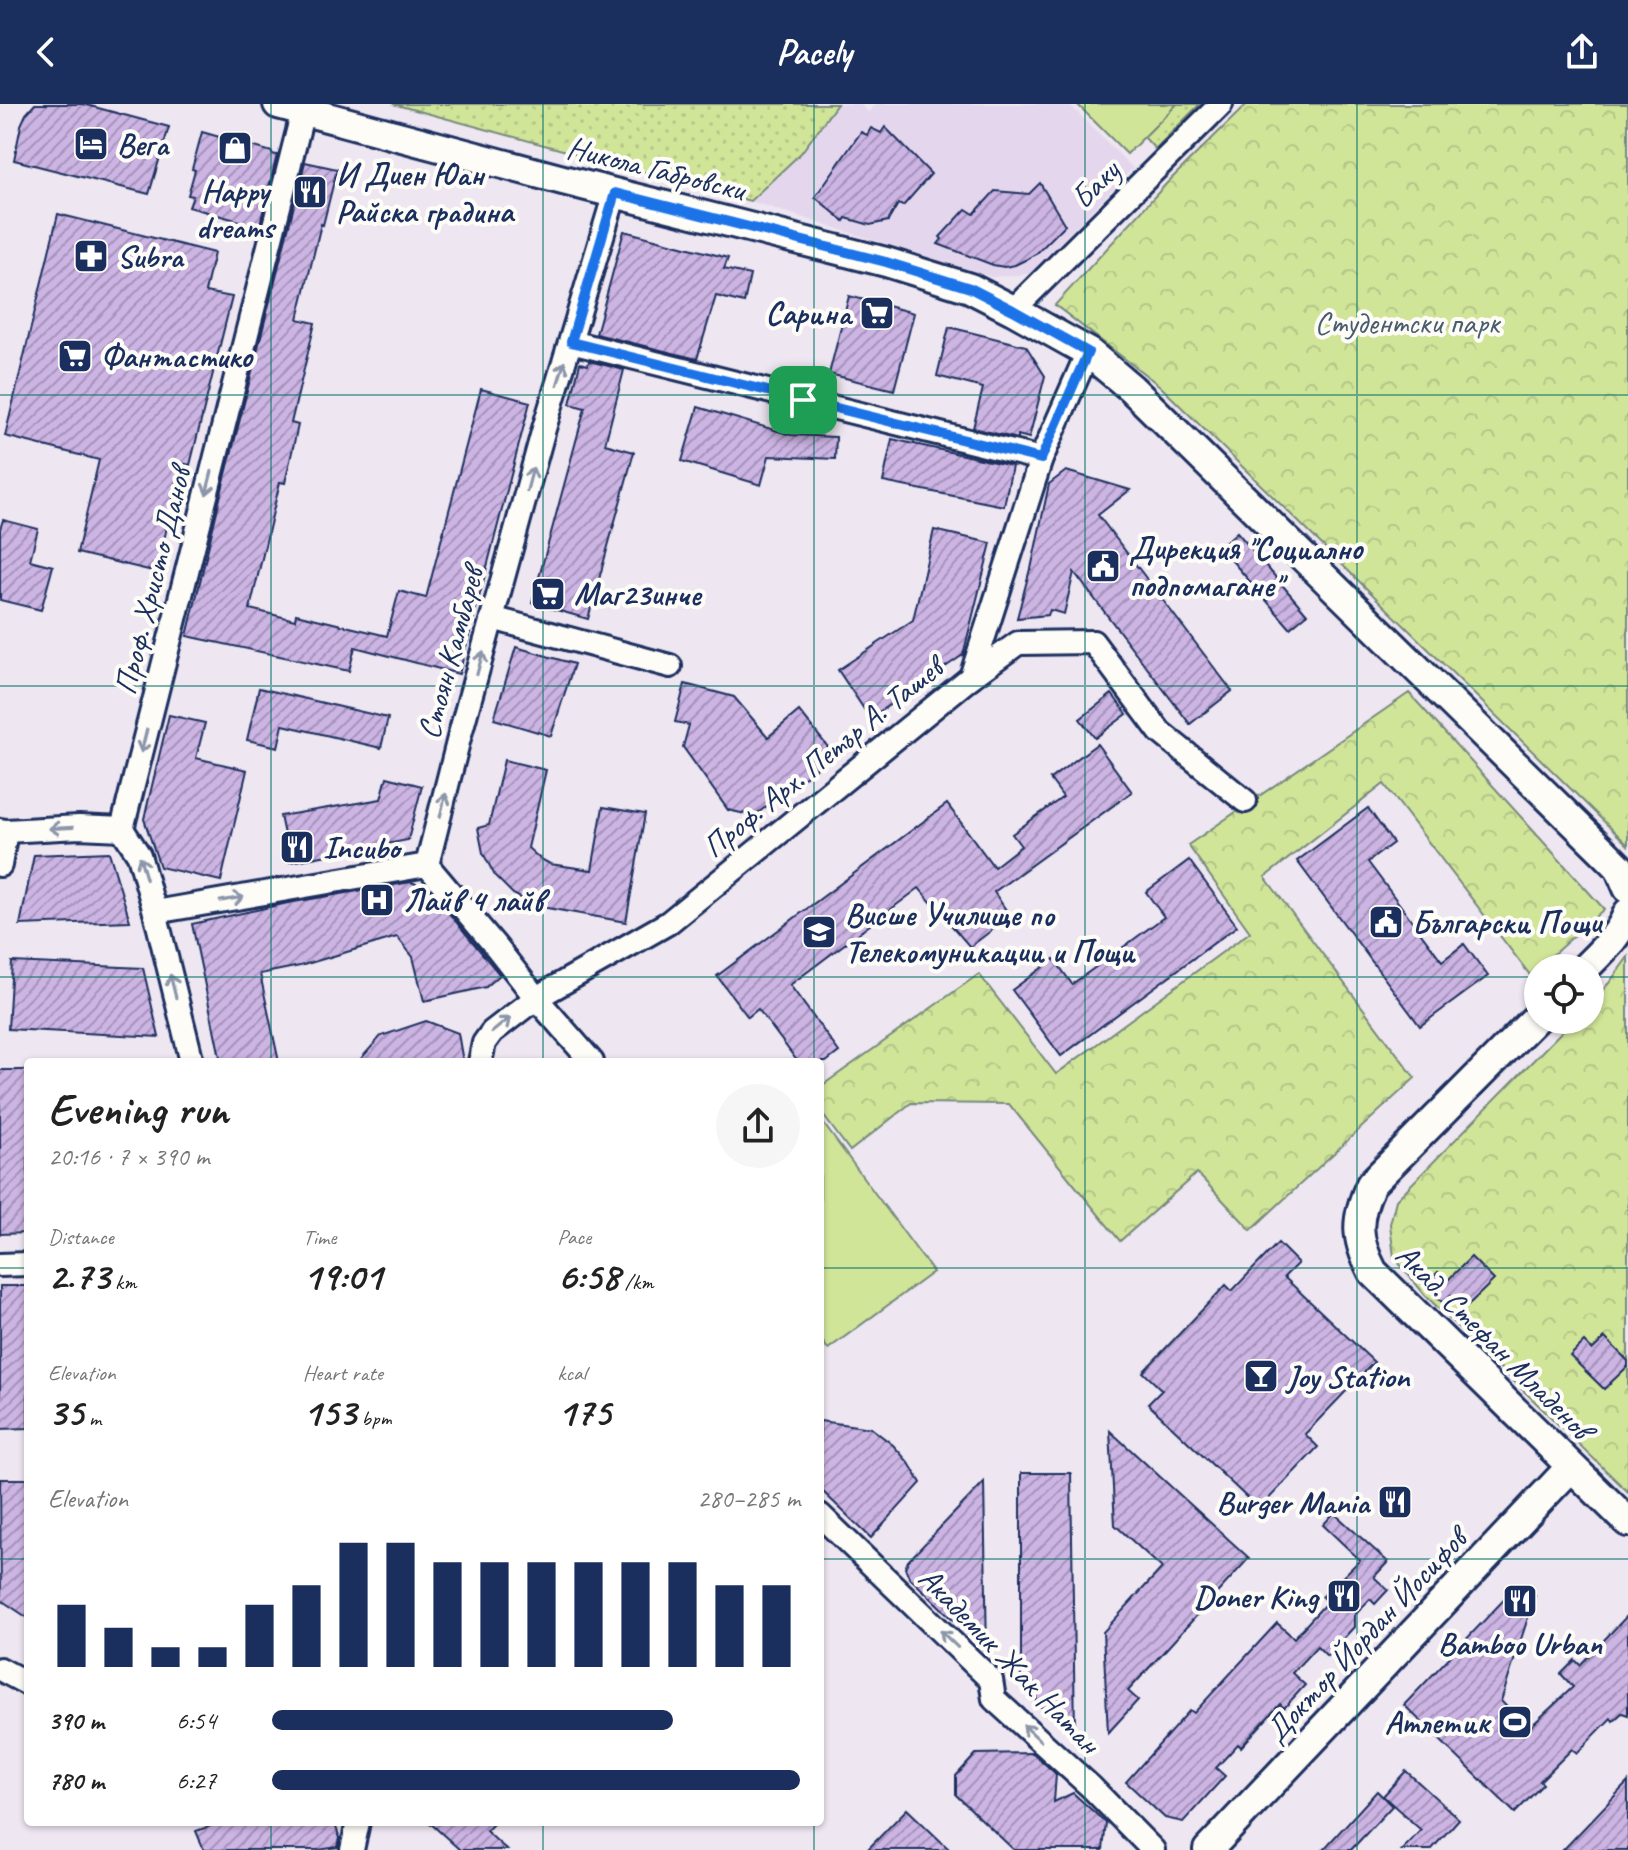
<!DOCTYPE html>
<html lang="en">
<head>
<meta charset="utf-8">
<style>
  body { margin:0; font-family:Caveat,sans-serif; background:#f6f6f6; color:#222; height:100vh; display:flex; flex-direction:column; font-size:30px; white-space:nowrap }
  * { box-sizing:border-box; margin:0 }
  p { font-size:26px; color:#767676 }
  .icon { flex:none; width:44px; height:44px; fill:none; stroke:currentColor; stroke-width:2; stroke-linecap:round; stroke-linejoin:round }
  .map { position:relative; flex:1; overflow:hidden }
  .details { position:absolute; left:24px; top:954px; width:800px; height:768px; display:flex; flex-direction:column; background:#fff; border-radius:8px; box-shadow:0 2px 6px #0004 }
  .details>* { flex:none }
  .fabs { position:absolute; left:1524px; top:850px; display:grid; gap:16px }
  .fabs a { display:grid; place-items:center; width:80px; height:80px; border-radius:50%; background:#fff; box-shadow:0 2px 6px #0004; font-size:40px }
  .pin { position:absolute; display:grid; place-items:center; width:68px; height:68px; color:#fff; margin:-34px; border-radius:16px; box-shadow:0 4px 12px #0006 }
  .round { display:grid; place-items:center; flex:none; width:84px; height:84px; border-radius:42px; background:#f6f6f6 }
  .overview { display:flex; align-items:center; justify-content:space-between; height:136px; padding:0 24px }
  h1 { font-size:44px; font-weight:700; line-height:60px }
  .figures { display:grid; grid-template-columns:repeat(3,1fr); gap:12px; height:136px; padding:8px 24px }
  .figures div { display:grid; align-content:center }
  .figures b { font-size:40px; font-weight:700 }
  .figures small { font-size:22px; font-weight:400 }
  .figures p { font-size:22px }
  .chart { height:224px; padding:16px 24px }
  .chart p { display:flex; justify-content:space-between }
  .chart svg { width:100%; height:144px; margin-top:8px; stroke:#1b2f5e; stroke-width:6 }
  ul { padding:0 24px; list-style:none; font-size:26px }
  li { display:grid; grid-template-columns:128px 96px 1fr; align-items:center; height:60px }
  li i { height:20px; border-radius:10px; background:#1b2f5e }
  header { display:flex; justify-content:space-between; align-items:center; height:104px; padding:0 24px; background:#1b2f5e; color:#fff; font-size:36px; font-weight:700 }
  .map>svg:first-child { display:block }
</style>
</head>
<body>
<header><svg class="icon" aria-label="back" viewBox="0 0 24 24"><path d="M15 5l-7 7 7 7"/></svg>Pacely<svg class="icon" aria-label="share" viewBox="0 0 24 24"><path d="M12 15V3M7 8l5-5 5 5M5 13v7h14v-7"/></svg></header>
<div class="map">
<svg width="1628" height="1746" viewBox="0 0 1628 1746">
  <defs>
    <pattern id="grass-dots" width="8" height="8" patternUnits="userSpaceOnUse" patternTransform="scale(2)"><rect width="8" height="8" fill="#d1e599"/><path d="M2 2h.1M6 6h.1" fill="none" stroke="#b3c586" stroke-width="1.8" stroke-linecap="round"/></pattern>
    <pattern id="forest-crowns" width="20" height="18" patternUnits="userSpaceOnUse" patternTransform="scale(2)"><rect width="20" height="18" fill="#d1e599"/><path d="M2 6a3 3 0 1 1 6 0M12 15a3 3 0 1 1 6 0" fill="none" stroke="#b3c586"/></pattern>
    <pattern id="building-hatch" width="6" height="6" patternUnits="userSpaceOnUse" patternTransform="scale(2)"><rect width="6" height="6" fill="#ccb4e3"/><path d="M-1 1l2-2M0 6l6-6M5 7l2-2" fill="none" stroke="#a593bb"/></pattern>
  </defs>
  <rect width="100%" height="100%" fill="#eee6f1"/>
  <filter id="ink" filterUnits="userSpaceOnUse"><feTurbulence type="fractalNoise" baseFrequency=".0125" numOctaves="2"/><feDisplacementMap in="SourceGraphic" scale="16" xChannelSelector="R" yChannelSelector="G"/><feConvolveMatrix kernelMatrix="1 2 1 2 8 2 1 2 1" color-interpolation-filters="sRGB"/></filter>
  <g filter="url(#ink)">
    <path fill="#e4d7ed" d="M837,0h23l8,8 9,-8h192l64,64 -103,106 -39,3 -241,-76 51,-48z"/>
    <g fill="url(#grass-dots)" stroke="#768a7c" stroke-width="2">
      <path d="M393,0h444l-36,49 -51,48z"/>
      <path d="M1177,0h23l-45,45 -11,-12z"/>
    </g>
    <g fill="url(#forest-crowns)" stroke="#768a7c" stroke-width="2">
      <path d="M1247,0h381v741l-468,-459 -105,-81 112,-122z"/>
      <path d="M1409,589l195,216 -74,66 -146,-191 -119,93 150,201 -164,152 -54,-57 -77,68 -111,-137 -98,-1 -61,48 -30,-40v-24l159,-113 77,100 194,-142 -62,-87z"/>
      <path d="M1628,853v535l-203,-197 -31,-38 -4,-33 6,-24 177,-180h17v-17l19,-20z"/>
    </g>
    <g fill="#d1e599" stroke="#768a7c" stroke-width="2">
      <path d="M1077,0h100l-50,50z"/>
      <path d="M820,1015l113,153 -105,77 -8,-11z"/>
    </g>
    <g fill="url(#building-hatch)" stroke="#1b2f5e" stroke-width="2">
      <path d="M35,0h48l86,23 -20,67 -135,-34 7,-35 5,-11z"/>
      <path d="M885,23l46,47 -28,32 -5,-2 -10,17 -18,4 -24,-7 -2,3 -29,-24 46,-65 6,3 4,-7 10,5z"/>
      <path d="M202,28l70,20v2l5,1 -17,69 -9,-2 -1,2 -61,-17 4,-11 -5,-1 7,-25 -3,-1z"/>
      <path d="M305,58l32,7 -14,56 -2,-1 -23,95 17,4 -24,100 7,2 -13,58 -5,-1 -30,127 45,11 1,-6 91,22 12,-45 27,7 55,-209 49,13 -71,272 -104,-27 -6,24 -162,-35 35,-146z"/>
      <path d="M1040,79l25,42 -28,28 -12,7 -10,5 -11,2 -11,-2 -55,-21 4,-5 -2,-2 26,-28 8,5 21,-23 34,3z"/>
      <path d="M58,110l156,39 -9,39 27,5 -42,168 -9,-2 -24,109 -80,-19 22,-93 -94,-24z"/>
      <path d="M624,127l104,27 -4,11 26,6 -6,28 -28,-7 -19,63 -101,-25z"/>
      <path d="M849,192l65,17 -20,77 -65,-16z"/>
      <path d="M949,223l77,19 19,30 -16,62 -11,-3v4l-45,-11 10,-40 -46,-12z"/>
      <path d="M589,257l35,9 -19,74 29,8 -46,167 -56,-16 53,-195 -15,-4 10,-41 8,2z"/>
      <path d="M698,303l93,28 45,2 -1,22 -66,-3 -8,29 -79,-24z"/>
      <path d="M892,335l120,27 -8,40 -121,-24z"/>
      <path d="M1066,367l64,19 -32,25 134,176 -42,33 -116,-152 -10,42 -14,-4 -2,5 -31,3 13,-49h1l18,-85z"/>
      <path d="M3,416l35,9 -8,31 23,6 -12,44 -41,-10v-71z"/>
      <path d="M934,426l57,13 -28,112 -93,63 -32,-48 75,-50z"/>
      <path d="M1237,428l70,82 -17,14 -70,-81z"/>
      <path d="M516,543l58,17 -23,72 -57,-17z"/>
      <path d="M685,580l49,13 34,40 31,-26 29,36v12l-74,57 -26,-6 -45,-63 6,-22 -14,-3z"/>
      <path d="M259,584l129,30 -7,30 -98,-23 -5,22 -31,-7z"/>
      <path d="M1112,590l15,20 -32,24 -15,-19z"/>
      <path d="M169,611l36,8 -9,35 51,12 -26,111 -61,-14 -16,-48z"/>
      <path d="M1097,640l35,48 -138,100 16,24 -40,31 -51,-59 -129,97 49,67 -13,10h-28l-40,-53 -10,8 -31,-41 230,-172 47,63 27,-21 -9,-12 51,-37 -13,-18z"/>
      <path d="M504,656l42,10 -18,78 11,10 11,6 42,6 11,-63 42,7 -19,108 -90,-16 -23,-12 -18,-18 -12,-23 -5,-25 11,-3z"/>
      <path d="M387,673l35,9 -14,54 -118,22 -10,-46 101,-17z"/>
      <path d="M1368,704l25,35 -25,19 74,99 22,-17 24,32 -68,50 -123,-165z"/>
      <path d="M109,748l21,69 -110,4 14,-70z"/>
      <path d="M1189,756l48,66 -176,130 -49,-66 42,-31 18,25 46,-33 46,-34 -18,-25z"/>
      <path d="M411,778l18,7 71,86 -14,12 -62,14 -11,-44 -16,-20 -97,29 -40,8 19,88h-58l-29,-138 96,-21z"/>
      <path d="M12,858l131,6 16,69 -151,-8z"/>
      <path d="M426,917l32,12 5,29h-105l23,-26z"/>
      <path d="M0,966h28v163l-28,1z"/>
      <path d="M1278,1139l20,20 -14,14 90,85 -69,72 13,13 -59,62 -111,-105 14,-14 -19,-18 83,-87 6,6z"/>
      <path d="M1471,1153l23,23 -29,28 -14,-13 -8,8 -18,-18 13,-13 9,9z"/>
      <path d="M0,1182h28v142l-28,1z"/>
      <path d="M1605,1234l23,23v5l-24,23 -34,-33 14,-14 8,8z"/>
      <path d="M820,1317l51,7 22,17 16,18 12,20 -50,55 -51,-49z"/>
      <path d="M1110,1327l139,127 -121,133 10,9 -30,33 -5,-101 59,-64 -47,-43z"/>
      <path d="M1021,1369h50l4,258 -38,-27 -2,-20 -14,-4z"/>
      <path d="M0,1375h28v139l-27,-18z"/>
      <path d="M984,1378l3,170 -78,-75 -4,-9 3,-7z"/>
      <path d="M1334,1409l54,49 -14,15 14,13 -13,14 -5,-5 -16,17v11l-27,29 -10,-10 -25,27 13,12 -21,23 -4,-4 -39,43 -3,-3 -22,24 9,8 -42,46 -18,-4 -39,-36 64,-72 4,3 83,-90 17,15 33,-36 -5,-5 38,-37 -37,-35z"/>
      <path d="M1513,1486l22,6 -34,105 27,28 45,-42 -12,-13 14,-14 5,5 48,-50v100l-6,-2 -9,8 -2,-3 -34,35 -5,-4 -32,32 3,3 -28,29 -111,-108z"/>
      <path d="M1033,1649l23,21 -2,28 19,-9 33,30 -3,27h-89l-58,-55v-19l20,-22z"/>
      <path d="M1406,1667l53,48 -28,31h-29l19,-20 -38,-34z"/>
      <path d="M1628,1678v68h-65z"/>
      <path d="M1377,1687l15,15 -41,44h-28z"/>
      <path d="M907,1705l43,41h-83z"/>
      <path d="M213,1718h121l6,16 -2,9 -20,3h-114l-8,-19 17,-6z"/>
      <path d="M429,1718h66l-9,9 21,19h-47z"/>
    </g>
    <g fill="none" stroke-linecap="round" stroke-linejoin="round">
      <g stroke="#1b2f5e" stroke-width="28">
        <g id="minor">
          <path d="M1013,206l208,-206"/>
          <path d="M571,238l470,117"/>
          <path d="M492,514l178,48"/>
          <path d="M971,573l70,-218 47,-107"/>
          <path d="M0,726l6,1 73,-4 43,2"/>
          <path d="M0,761l6,-34"/>
          <path d="M427,761l70,83 39,50 56,64"/>
          <path d="M155,808l272,-47 32,-127 84,-306 72,-239"/>
          <path d="M192,958l-37,-150 -16,-57 -17,-26 181,-718"/>
          <path d="M480,958l4,-19 8,-11 44,-34 132,-75 303,-246 47,-34 75,-1 67,90 85,69"/>
          <path d="M0,1161l28,-1"/>
          <path d="M820,1411l171,165 3,19 97,88 62,63"/>
          <path d="M0,1565l28,15"/>
          <path d="M352,1746l6,-28"/>
        </g>
      </g>
      <g stroke="#1b2f5e" stroke-width="34">
        <g id="tertiary">
          <path d="M278,0l285,76 323,82 84,26 43,22 75,42 43,36 475,466 13,13 9,21"/>
          <path d="M1585,864c17,-17 34,-32 43,-55"/>
          <path d="M1538,912l-167,168c-16,35 -16,54 2,88l255,250"/>
          <path d="M1208,1746l363,-383"/>
        </g>
      </g>
      <use href="#minor" stroke="#fdfcf7" stroke-width="22"/>
      <use href="#tertiary" stroke="#fdfcf7" stroke-width="28"/>
    </g>
    <defs><path id="oneway-shaft" d="M-6 0H5M1.5-3L5.5 0L1.5 3" fill="none" stroke-width="1.6" stroke-linecap="round" stroke-linejoin="round" transform="scale(2)"/></defs>
    <g stroke="#8c96aa">
      <use href="#oneway-shaft" transform="translate(561 269) rotate(-73)"/>
      <use href="#oneway-shaft" transform="translate(530 375) rotate(-75)"/>
      <use href="#oneway-shaft" transform="translate(209 379) rotate(104)"/>
      <use href="#oneway-shaft" transform="translate(480 559) rotate(-75)"/>
      <use href="#oneway-shaft" transform="translate(144 637) rotate(104)"/>
      <use href="#oneway-shaft" transform="translate(443 701) rotate(-76)"/>
      <use href="#oneway-shaft" transform="translate(61 724) rotate(177)"/>
      <use href="#oneway-shaft" transform="translate(143 764) rotate(-106)"/>
      <use href="#oneway-shaft" transform="translate(232 795) rotate(-10)"/>
      <use href="#oneway-shaft" transform="translate(173 882) rotate(-104)"/>
      <use href="#oneway-shaft" transform="translate(501 921) rotate(-39)"/>
      <use href="#oneway-shaft" transform="translate(949 1535) rotate(-136)"/>
      <use href="#oneway-shaft" transform="translate(1032 1629) rotate(-137)"/>
    </g>
  </g>
  <g fill="none" stroke-linecap="round" stroke-linejoin="round" filter="url(#ink)">
    <g stroke="#fff" stroke-width="16">
      <path id="route" d="M615,89l271,69 84,26 43,22 75,42 -47,107 -470,-117z"/>
    </g>
    <use href="#route" stroke="#1a73e8" stroke-width="10"/>
  </g>
  <path fill="none" stroke="#0f766e" stroke-width="2" stroke-opacity="0.55" d="M271,0v958M543,0v958M814,0v958M1085,0v1746M1357,0v1746M0,291h1628M0,582h1628M0,873h1538M1590,873h38M0,1164h28M820,1164h808M0,1455h28M820,1455h808M271,1718v28M543,1718v28M814,1718v28"/>
  <defs>
    <g id="hotel-square" transform="scale(1.8)"><rect x="-9" y="-9" width="18" height="18" rx="4" fill="#1b2f5e" stroke="#fdfcf7"/><path d="M-6-4.5h1.5V1H6V5H4.5V3h-9V5H-6ZM-4 0a1.8 1.8 0 1 1 3.6 0ZM.5 0V-2.5h3Q6-2.5 6 0Z" fill="#fff"/></g>
    <g id="shop-square" transform="scale(1.8)"><rect x="-9" y="-9" width="18" height="18" rx="4" fill="#1b2f5e" stroke="#fdfcf7"/><path d="M-5-2.5h2.3a2.7 3.5 0 0 1 5.4 0H5L5.5 6h-11ZM-1.5-2.5h3a1.5 2.3 0 0 0-3 0Z" fill="#fff"/></g>
    <g id="restaurant-square" transform="scale(1.8)"><rect x="-9" y="-9" width="18" height="18" rx="4" fill="#1b2f5e" stroke="#fdfcf7"/><path d="M-5-6h1v4h1v-4h1v4h1v-4h1v5L-1.5 .5V6h-2V.5L-5-1ZM5-6V6H3V1.5H1.5Q1.5-4 5-6Z" fill="#fff"/></g>
    <g id="pharmacy-square" transform="scale(1.8)"><rect x="-9" y="-9" width="18" height="18" rx="4" fill="#1b2f5e" stroke="#fdfcf7"/><path d="M-2-6h4v4h4v4h-4v4h-4v-4h-4v-4h4Z" fill="#fff"/></g>
    <g id="supermarket-square" transform="scale(1.8)"><rect x="-9" y="-9" width="18" height="18" rx="4" fill="#1b2f5e" stroke="#fdfcf7"/><path d="M-6-5.5h2.5l.6 2H6L4.5 2H-2.5L-4.4-4H-6ZM-1.5 3.2a1.3 1.3 0 1 0 .1 0ZM3 3.2a1.3 1.3 0 1 0 .1 0Z" fill="#fff"/></g>
    <g id="civic-square" transform="scale(1.8)"><rect x="-9" y="-9" width="18" height="18" rx="4" fill="#1b2f5e" stroke="#fdfcf7"/><path d="M-.6-6.5H3V-4.5H.6V-3L4-1V1h2V6H-6V1h2V-1L-.6-3ZM-1.2 2.5V6h2.4V2.5Z" fill="#fff"/></g>
    <g id="hospital-square" transform="scale(1.8)"><rect x="-9" y="-9" width="18" height="18" rx="4" fill="#1b2f5e" stroke="#fdfcf7"/><path d="M-5-5h3v3.5h4V-5h3V5h-3V1.5h-4V5h-3Z" fill="#fff"/></g>
    <g id="university-square" transform="scale(1.8)"><rect x="-9" y="-9" width="18" height="18" rx="4" fill="#1b2f5e" stroke="#fdfcf7"/><path d="M0-5L7-2L0 1L-7-2ZM-4 1L0 2.5L4 1V4Q0 6-4 4Z" fill="#fff"/></g>
    <g id="bar-square" transform="scale(1.8)"><rect x="-9" y="-9" width="18" height="18" rx="4" fill="#1b2f5e" stroke="#fdfcf7"/><path d="M-6-5H6L.8 .8V4.5H3.5V6h-7V4.5H-.8V.8Z" fill="#fff"/></g>
    <g id="stadium-square" transform="scale(1.8)"><rect x="-9" y="-9" width="18" height="18" rx="4" fill="#1b2f5e" stroke="#fdfcf7"/><path d="M0-5a6.5 5 0 1 0 0 10a6.5 5 0 1 0 0-10ZM-3.5-1.8h7v3.6h-7Z" fill="#fff"/></g>
  </defs>
  <g fill-rule="evenodd">
    <use href="#hotel-square" x="91" y="40"/>
    <use href="#shop-square" x="235" y="44"/>
    <use href="#restaurant-square" x="310" y="88"/>
    <use href="#pharmacy-square" x="91" y="152"/>
    <use href="#supermarket-square" x="877" y="209"/>
    <use href="#supermarket-square" x="75" y="252"/>
    <use href="#civic-square" x="1103" y="462"/>
    <use href="#supermarket-square" x="548" y="490"/>
    <use href="#restaurant-square" x="297" y="743"/>
    <use href="#hospital-square" x="377" y="796"/>
    <use href="#civic-square" x="1386" y="818"/>
    <use href="#university-square" x="819" y="828"/>
    <use href="#bar-square" x="1261" y="1272"/>
    <use href="#restaurant-square" x="1395" y="1398"/>
    <use href="#restaurant-square" x="1344" y="1492"/>
    <use href="#restaurant-square" x="1520" y="1497"/>
    <use href="#stadium-square" x="1515" y="1618"/>
  </g>
  <g text-anchor="middle" stroke-width="8" stroke-linejoin="round" paint-order="stroke">
    <g font-size="32" font-weight="bold" fill="#1b2f5e" stroke="#fdfcf7" text-anchor="start">
      <text x="117" y="51">Вега</text>
      <text x="336" y="81">И Диен Юан<tspan x="336" dy="37">Райска градина</tspan></text>
      <text x="235" y="97" text-anchor="middle">Happy<tspan x="235" dy="37">dreams</tspan></text>
      <text x="117" y="163">Subra</text>
      <text x="851" y="220" text-anchor="end">Сарина</text>
      <text x="101" y="263">Фантастико</text>
      <text x="1129" y="455">Дирекция "Социално<tspan x="1129" dy="37">подпомагане"</tspan></text>
      <text x="574" y="501">Маг23инче</text>
      <text x="323" y="754">Incubo</text>
      <text x="403" y="807">Лайв 4 лайв</text>
      <text x="845" y="821">Висше Училище по<tspan x="845" dy="37">Телекомуникации и Пощи</tspan></text>
      <text x="1412" y="829">Български Пощи</text>
      <text x="1287" y="1283">Joy Station</text>
      <text x="1369" y="1409" text-anchor="end">Burger Mania</text>
      <text x="1318" y="1503" text-anchor="end">Doner King</text>
      <text x="1520" y="1550" text-anchor="middle">Bamboo Urban</text>
      <text x="1489" y="1629" text-anchor="end">Атлетик</text>
    </g>
    <g font-size="32" fill="#1b2f5e" stroke="#fdfcf7">
      <text transform="translate(656 64) rotate(14)" y="11">Никола Габровски</text>
      <text transform="translate(1095 80) rotate(-45)" y="11">Баку</text>
      <text transform="translate(152 477) rotate(-76)" y="11">Проф. Христо Данов</text>
      <text transform="translate(450 549) rotate(-75)" y="11">Стоян Камбарев</text>
      <text transform="translate(822 653) rotate(-39)" y="11">Проф. Арх. Петър А. Ташев</text>
      <text transform="translate(1494 1237) rotate(45)" y="11">Акад. Стефан Младенов</text>
      <text transform="translate(1365 1531) rotate(-47)" y="11">Доктор Йордан Йосифов</text>
      <text transform="translate(1010 1556) rotate(46)" y="11">Академик Жак Натан</text>
    </g>
    <g font-size="32" fill="#485c6d" stroke="#fdfcf7">
      <text x="1407" y="229">Студентски парк</text>
    </g>
  </g>
</svg>
<div class="fabs">
<a><svg class="icon" aria-label="locate" viewBox="0 0 24 24"><circle cx="12" cy="12" r="6"/><path d="M12 2v4M12 18v4M2 12h4M18 12h4"/></svg></a>
</div>
<div class="pin" style="left:803px;top:296px;background:#1e9e55"><svg class="icon" aria-label="arrive" viewBox="0 0 24 24"><path d="M6 21V4h12l-3 4 3 4H6"/></svg></div>
<section class="details">
<div class="overview"><div><h1>Evening run</h1><p>20:16 · 7 × 390 m</p></div><a class="round"><svg class="icon" aria-label="share" viewBox="0 0 24 24"><path d="M12 15V3M7 8l5-5 5 5M5 13v7h14v-7"/></svg></a></div>
<div class="figures">
<div><p>Distance</p><b>2.73<small> km</small></b></div>
<div><p>Time</p><b>19:01</b></div>
<div><p>Pace</p><b>6:58<small> /km</small></b></div>
</div>
<div class="figures">
<div><p>Elevation</p><b>35<small> m</small></b></div>
<div><p>Heart rate</p><b>153<small> bpm</small></b></div>
<div><p>kcal</p><b>175</b></div>
</div>
<div class="chart"><p><span>Elevation</span>280–285 m</p>
<svg viewBox="0 0 160 44" preserveAspectRatio="none"><path d="M5 44V25M15 44V32M25 44V38M35 44V38M45 44V25M55 44V19M65 44V6M75 44V6M85 44V12M95 44V12M105 44V12M115 44V12M125 44V12M135 44V12M145 44V19M155 44V19"/></svg>
</div>
<ul>
<li><b>390 m</b>6:54<i style="width:76%"></i></li>
<li><b>780 m</b>6:27<i style="width:100%"></i></li>
</ul>
</section>
</div>
</body>
</html>
